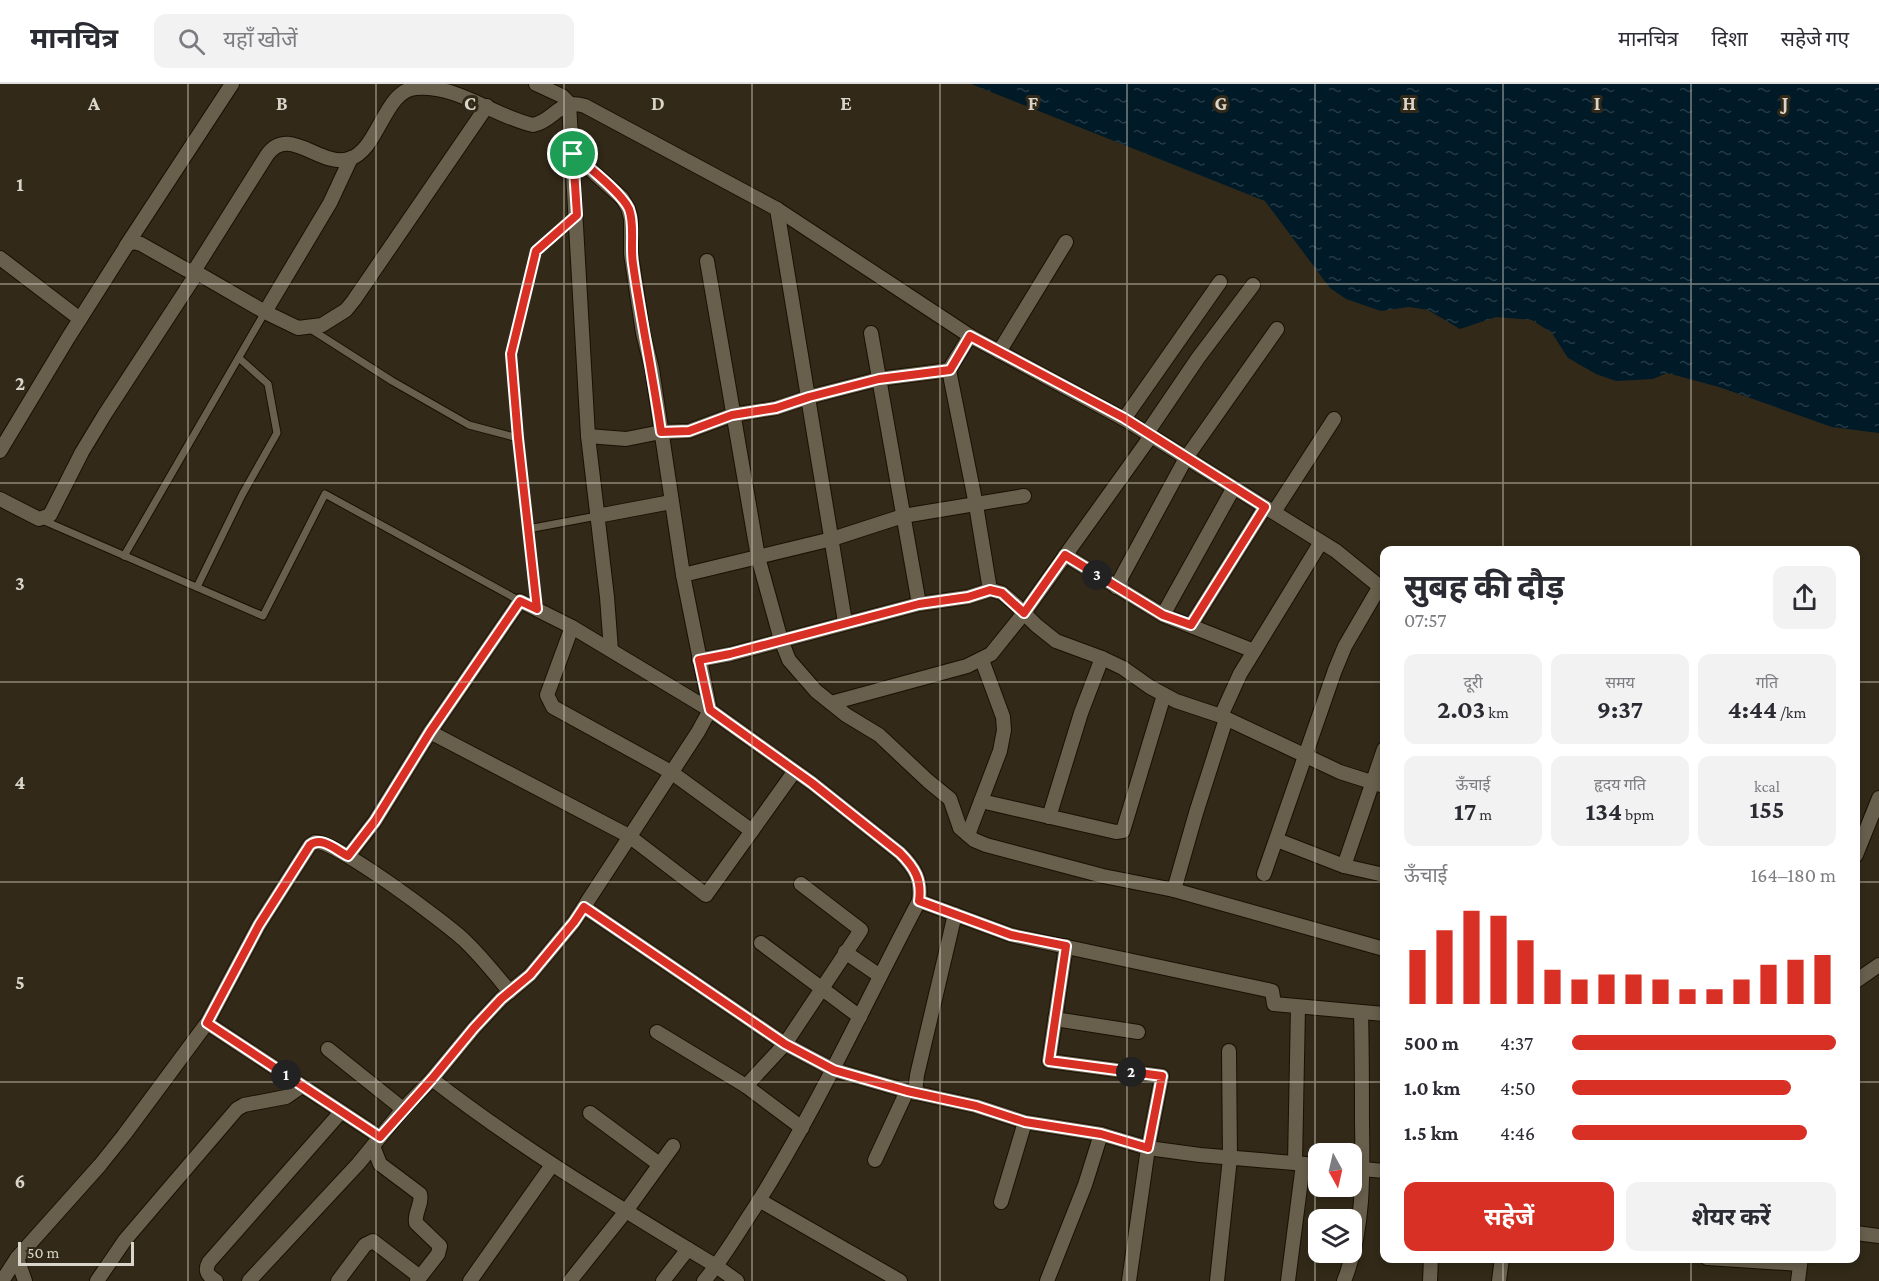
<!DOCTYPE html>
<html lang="hi">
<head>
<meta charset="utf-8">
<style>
  body { margin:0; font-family:"Crimson Pro","Noto Sans Devanagari",serif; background:#f2f2f3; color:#2b2b33; height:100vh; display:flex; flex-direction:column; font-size:22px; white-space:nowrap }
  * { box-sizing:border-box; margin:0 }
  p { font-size:20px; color:#7c7c81 }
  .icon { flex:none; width:33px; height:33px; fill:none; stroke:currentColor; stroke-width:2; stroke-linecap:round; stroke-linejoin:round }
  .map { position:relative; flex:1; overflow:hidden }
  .drawer { position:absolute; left:1380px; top:462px; width:480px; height:717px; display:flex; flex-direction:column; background:#fff; border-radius:12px; box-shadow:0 3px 9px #0003 }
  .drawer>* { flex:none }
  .needle { width:39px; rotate:172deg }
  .controls { position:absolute; left:1308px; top:1059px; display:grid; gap:12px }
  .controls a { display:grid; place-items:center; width:54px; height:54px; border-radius:12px; background:#fff; box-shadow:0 3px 9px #0003; font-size:30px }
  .scale { position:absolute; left:18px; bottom:15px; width:116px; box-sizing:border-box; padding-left:6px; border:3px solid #dad5ca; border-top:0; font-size:16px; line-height:21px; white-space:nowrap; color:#dad5ca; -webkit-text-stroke:4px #322918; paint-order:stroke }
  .pin { position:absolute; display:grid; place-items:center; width:51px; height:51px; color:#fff; margin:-26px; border:3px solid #fff; border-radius:50%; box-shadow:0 2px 6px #0007 }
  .km { position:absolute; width:30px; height:30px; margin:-15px; border-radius:50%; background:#222; color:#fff; font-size:16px; line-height:30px; text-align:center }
  .round { display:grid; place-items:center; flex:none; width:63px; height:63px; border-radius:12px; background:#f2f2f3 }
  .overview { display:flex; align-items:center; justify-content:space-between; height:102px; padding:0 24px }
  h1 { font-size:33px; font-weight:700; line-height:45px }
  .stats { display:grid; grid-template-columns:repeat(3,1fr); gap:9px; height:102px; padding:6px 24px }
  .stats div { display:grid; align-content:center; border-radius:12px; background:#f2f2f3; text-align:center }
  .stats b { font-size:26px; font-weight:700 }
  .stats small { font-size:16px; font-weight:400 }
  .stats p { font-size:16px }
  .chart { height:168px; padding:12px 24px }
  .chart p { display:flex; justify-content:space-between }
  .chart svg { width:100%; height:108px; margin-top:6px; stroke:#d93025; stroke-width:6 }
  .primary-button { display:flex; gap:12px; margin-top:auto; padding:12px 24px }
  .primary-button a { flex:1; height:69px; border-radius:12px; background:#d93025; color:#fff; font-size:24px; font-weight:700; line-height:69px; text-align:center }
  .primary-button a+a { background:#f2f2f3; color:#2b2b33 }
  ul { padding:0 24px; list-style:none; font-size:20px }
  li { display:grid; grid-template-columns:96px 72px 1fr; align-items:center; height:45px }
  li i { height:15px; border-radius:8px; background:#d93025 }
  header { display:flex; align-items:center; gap:36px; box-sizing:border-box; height:84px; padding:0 30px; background:#fff; border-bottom:2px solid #e1e1e2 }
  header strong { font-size:28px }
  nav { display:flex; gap:33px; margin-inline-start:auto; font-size:21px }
  .search { width:420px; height:54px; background:#f2f2f3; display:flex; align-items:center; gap:15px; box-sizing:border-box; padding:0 21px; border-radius:12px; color:#7c7c81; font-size:22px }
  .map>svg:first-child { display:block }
</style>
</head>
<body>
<header>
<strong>मानचित्र</strong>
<div class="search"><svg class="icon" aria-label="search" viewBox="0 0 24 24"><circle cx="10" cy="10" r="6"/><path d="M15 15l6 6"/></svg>यहाँ खोजें</div>
<nav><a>मानचित्र</a><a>दिशा</a><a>सहेजे गए</a></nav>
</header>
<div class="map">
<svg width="1879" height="1197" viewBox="0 0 1879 1197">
  <defs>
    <pattern id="water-ripples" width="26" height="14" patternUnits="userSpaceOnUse" patternTransform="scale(1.5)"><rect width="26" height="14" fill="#001a28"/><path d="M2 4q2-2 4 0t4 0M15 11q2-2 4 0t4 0" fill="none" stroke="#253a46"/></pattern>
  </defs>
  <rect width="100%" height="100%" fill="#322918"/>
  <path fill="url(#water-ripples)" d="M971,0h908v349l-47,-6 -113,-40 -52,-14 -14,6 -37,2 -20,-7 -28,-16 -16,-25 -20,-13 -36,-3 -36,12 -32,-19 -19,-3 -28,4 -35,-12 -16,-11 -65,-87z"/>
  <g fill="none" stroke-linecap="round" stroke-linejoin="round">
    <g stroke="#191103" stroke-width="9">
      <g id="lane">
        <path d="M309,244l83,53 77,44 49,13"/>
        <path d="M40,435l223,97 62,-122 195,107"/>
        <path d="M528,445l69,-13"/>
        <path d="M124,472l141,-244"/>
        <path d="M197,503l45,-92 35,-62 -9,-49 -29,-26"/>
        <path d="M536,525l-18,-171 -7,-84 25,-103 39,-35"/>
      </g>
    </g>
    <g stroke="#191103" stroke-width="16">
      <g id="street">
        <path d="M536,0l26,12 7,7 19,333 19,161 4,53"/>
        <path d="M777,125l68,413"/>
        <path d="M126,162l106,-162"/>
        <path d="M0,174l80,61"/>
        <path d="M707,177l51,296 23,83 8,20 27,31 30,24 33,20 49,46 22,18 10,29 14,12 12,5 117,31 71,14 210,59"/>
        <path d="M194,187l71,41 33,16 24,-3 24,-15 8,-10 133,-194"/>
        <path d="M265,228l65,-109 21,-45"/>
        <path d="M871,249l48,271"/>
        <path d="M970,252l-21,34 27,135 14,85"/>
        <path d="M999,268l67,-110"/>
        <path d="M1124,335l96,-137"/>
        <path d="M1147,349l51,-75 55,-73"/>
        <path d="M588,352l38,3 35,-7 28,-1 43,-16 44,-7 33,-11 70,-18 70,-9"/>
        <path d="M0,367l68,-113 59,-93 6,-3 8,2 46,26 7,1 73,-116c22,-31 53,13 82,4 30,-9 35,-69 67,-71 43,-3 77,28 117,37 23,-5 25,-27 52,-19l192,103 193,127 154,83 212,132 48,39"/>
        <path d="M0,415l39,20 11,-4 32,-63 23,-38 92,-141"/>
        <path d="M1274,428l60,-93"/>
        <path d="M597,432l74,-14"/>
        <path d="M1065,471l98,60 91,36"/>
        <path d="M683,491l149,-36 71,-23 121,-20"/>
        <path d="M1116,503l70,-129 91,-129"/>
        <path d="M1163,531l70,-126"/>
        <path d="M1191,541l74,-118"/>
        <path d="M572,543l-25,68 6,12 118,65 81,59"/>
        <path d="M699,576l32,-6 188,-50 49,-7 22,-7 5,1 7,2 13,11 21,21 20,16 46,17 21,10 27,19 26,14 45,15 119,56 44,14"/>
        <path d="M831,619l136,-37 24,-12 33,-41 127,-177"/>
        <path d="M1221,632l19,-42 81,-132"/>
        <path d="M430,648l199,104 77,59 88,-123"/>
        <path d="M981,717l135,31 7,-1 41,-136"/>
        <path d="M1049,733l32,-104 21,-55"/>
        <path d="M968,751l32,-84 4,-21 -1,-13 -21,-57"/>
        <path d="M1277,756l67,26 40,9"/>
        <path d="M1856,771l23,-57"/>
        <path d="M348,772l27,-35 55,-89 90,-131 52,26 138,83 102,73 88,70c15,15 22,27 19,48 -55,104 -103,210 -166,309 -16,24 -30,49 -49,71"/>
        <path d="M1344,782l40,-117"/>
        <path d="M1264,790l71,-204 10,-24 35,-60"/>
        <path d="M1174,806l22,-77 30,-94"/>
        <path d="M919,817l92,34 261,56 2,13 110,10"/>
        <path d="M584,823l201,137 49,26 73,21 69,15 49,16 76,12 47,14 52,7 118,10"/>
        <path d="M761,859l99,74"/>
        <path d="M1066,862l-17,115 113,15 -14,72 -19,133"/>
        <path d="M845,868l35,24"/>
        <path d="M1856,897l23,-16"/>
        <path d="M1055,935l83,13"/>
        <path d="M207,939l173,114"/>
        <path d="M657,948l89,54 56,42"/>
        <path d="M328,965l75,60"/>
        <path d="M432,995c90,70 187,128 284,187l21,15"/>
        <path d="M746,1002l39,-42 76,-114 -60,-46"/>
        <path d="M915,1009l2,-18 38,-161"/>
        <path d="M590,1029l69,51"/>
        <path d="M373,1062l7,18 40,30c3,10 -6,18 -4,29l24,23 -2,8 -21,27"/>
        <path d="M875,1076l32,-69"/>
        <path d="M1295,1079l3,-156"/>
        <path d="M1352,1084l32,3"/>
        <path d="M759,1116l141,81"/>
        <path d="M1001,1118l24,-80"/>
        <path d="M1856,1149l23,3"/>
        <path d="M17,1174l8,23"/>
        <path d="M1707,1174l93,6"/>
        <path d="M2,1197l15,-23 83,-93 24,-30 83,-112 52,-98 51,-80 5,-3c19,-3 131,81 149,98 17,16 31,34 46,52"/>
        <path d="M97,1197l28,-41 112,-131 7,-4 42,-8 16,-11"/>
        <path d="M216,1197c-8,-5 -12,-10 -7,-19l132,-150"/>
        <path d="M249,1197l109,-117 45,-55 29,-30 42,-51 27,-29 29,-24 44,-53 124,-190 12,-22 -27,-135 -31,-206 -9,-36 -12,-79v-35l-3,-11 -6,-10 -49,-44"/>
        <path d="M338,1197l27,-36 8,-4 47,36"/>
        <path d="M470,1197l82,-116"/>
        <path d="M570,1197l56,-70 47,-65"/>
        <path d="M663,1197l25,-32"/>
        <path d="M1047,1197l38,-96 16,-51"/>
        <path d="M1217,1197l13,-123 -1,-107"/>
        <path d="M1288,1197l15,-117"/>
        <path d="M1344,1197c20,-49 19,-107 18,-159 0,-36 0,-73 -1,-110"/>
        <path d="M1430,1197l1,-23"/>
        <path d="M1499,1197l3,-23"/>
        <path d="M1798,1197l3,-23"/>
      </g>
    </g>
    <use href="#lane" stroke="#695f4d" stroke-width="7"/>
    <use href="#street" stroke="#695f4d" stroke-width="14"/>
  </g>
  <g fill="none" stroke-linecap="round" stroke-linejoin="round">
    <g stroke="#fff" stroke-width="12">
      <path id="route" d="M573,70c14,12 49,39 56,55 6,16 1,37 4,55 8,56 20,111 28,168l28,-1 43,-16 44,-7 33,-11 70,-18 71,-9 20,-34 154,82 141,89 -74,118 -28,-10 -98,-60 -41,58 -22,-20 -12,-3 -22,7 -49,7 -189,50 -31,6 11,50 102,73 88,70c15,15 22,27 19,48l92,34 55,11 -17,115 113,15 -14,72 -47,-14 -76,-12 -49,-16 -69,-15 -73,-21 -49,-26 -201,-137 -10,15 -44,53 -29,24 -27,29 -42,51 -52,58 -173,-114 52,-98 51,-80c12,-9 26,5 38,11l27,-35 55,-89 90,-131 17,8 -19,-171 -7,-84 25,-103 41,-36z"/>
    </g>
    <use href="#route" stroke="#d93025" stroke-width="8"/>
  </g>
  <path fill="none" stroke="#dad5ca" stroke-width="1.5" stroke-opacity="0.55" d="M188,0v1197M376,0v1197M564,0v1197M752,0v1197M940,0v1197M1127,0v1197M1315,0v1197M1503,0v466M1691,0v466M0,200h1879M0,399h1879M0,598h1384M1856,598h23M0,798h1384M1856,798h23M0,998h1384M1856,998h23M1503,1174v23M1691,1174v23"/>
  <g font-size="20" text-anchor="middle" font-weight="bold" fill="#dad5ca" stroke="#322918" stroke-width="6" stroke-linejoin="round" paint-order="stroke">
    <text x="94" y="26">A</text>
    <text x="282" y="26">B</text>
    <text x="470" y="26">C</text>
    <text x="658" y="26">D</text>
    <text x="846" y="26">E</text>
    <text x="1033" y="26">F</text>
    <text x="1221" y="26">G</text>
    <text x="1409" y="26">H</text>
    <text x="1597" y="26">I</text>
    <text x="1785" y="26">J</text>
    <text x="20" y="107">1</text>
    <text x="20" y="306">2</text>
    <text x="20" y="506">3</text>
    <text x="20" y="705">4</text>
    <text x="20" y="905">5</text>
    <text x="20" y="1104">6</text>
  </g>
</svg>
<div class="controls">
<a><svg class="needle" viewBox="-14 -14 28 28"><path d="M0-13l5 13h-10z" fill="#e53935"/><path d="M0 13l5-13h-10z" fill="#7c7c81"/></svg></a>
<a><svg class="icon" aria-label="layers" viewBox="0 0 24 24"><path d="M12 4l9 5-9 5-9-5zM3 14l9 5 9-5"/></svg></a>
</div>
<div class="scale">50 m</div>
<div class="pin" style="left:573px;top:70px;background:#1e9e55"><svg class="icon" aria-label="arrive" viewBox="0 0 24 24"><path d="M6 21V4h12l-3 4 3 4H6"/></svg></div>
<b class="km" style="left:286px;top:991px">1</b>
<b class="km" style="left:1131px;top:988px">2</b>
<b class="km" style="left:1097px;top:491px">3</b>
<section class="drawer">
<div class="overview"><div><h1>सुबह की दौड़</h1><p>07:57</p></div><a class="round"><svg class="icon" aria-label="share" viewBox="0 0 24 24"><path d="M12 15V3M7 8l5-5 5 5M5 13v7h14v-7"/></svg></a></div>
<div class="stats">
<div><p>दूरी</p><b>2.03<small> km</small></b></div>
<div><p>समय</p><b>9:37</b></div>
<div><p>गति</p><b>4:44<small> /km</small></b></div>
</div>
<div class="stats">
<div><p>ऊँचाई</p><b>17<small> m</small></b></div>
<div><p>हृदय गति</p><b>134<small> bpm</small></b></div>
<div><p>kcal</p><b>155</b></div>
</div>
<div class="chart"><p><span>ऊँचाई</span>164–180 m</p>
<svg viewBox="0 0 160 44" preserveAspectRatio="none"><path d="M5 44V22M15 44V14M25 44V6M35 44V8M45 44V18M55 44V30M65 44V34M75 44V32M85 44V32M95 44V34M105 44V38M115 44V38M125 44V34M135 44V28M145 44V26M155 44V24"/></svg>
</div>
<ul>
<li><b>500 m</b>4:37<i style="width:100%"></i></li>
<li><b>1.0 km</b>4:50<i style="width:83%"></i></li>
<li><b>1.5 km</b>4:46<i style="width:89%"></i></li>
</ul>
<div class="primary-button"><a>सहेजें</a><a>शेयर करें</a></div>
</section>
</div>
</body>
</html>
